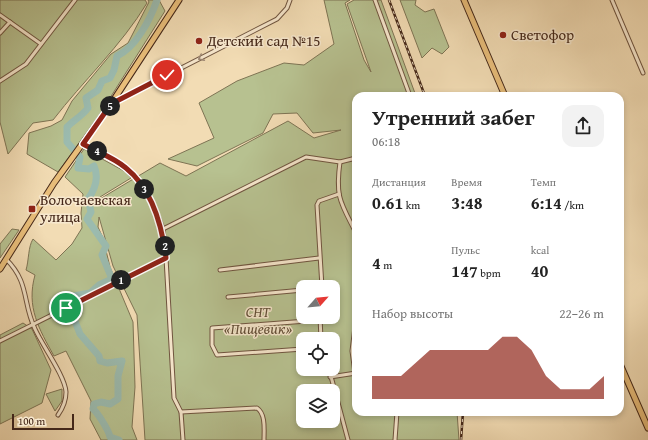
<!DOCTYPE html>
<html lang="ru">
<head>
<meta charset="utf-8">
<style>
  body { margin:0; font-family:"Gentium Book Plus",serif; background:#f2f2f2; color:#222; height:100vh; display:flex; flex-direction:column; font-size:15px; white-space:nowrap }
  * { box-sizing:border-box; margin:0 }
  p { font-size:13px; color:#767676 }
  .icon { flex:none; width:22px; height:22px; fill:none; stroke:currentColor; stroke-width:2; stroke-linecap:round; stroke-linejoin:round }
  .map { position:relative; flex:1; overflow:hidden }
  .side { position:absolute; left:352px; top:92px; width:272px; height:324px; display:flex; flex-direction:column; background:#fff; border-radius:12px; box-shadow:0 2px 6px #0003 }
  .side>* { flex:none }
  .needle { width:26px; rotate:63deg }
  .tools { position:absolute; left:296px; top:280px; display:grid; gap:8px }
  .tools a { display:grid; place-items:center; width:44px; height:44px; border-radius:8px; background:#fff; box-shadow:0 2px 6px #0003; font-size:20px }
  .scale { position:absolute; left:12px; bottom:10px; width:62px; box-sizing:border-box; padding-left:4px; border:2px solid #452819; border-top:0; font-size:11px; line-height:14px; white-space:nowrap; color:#452819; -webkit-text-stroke:3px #f7e8ce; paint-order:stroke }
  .pin { position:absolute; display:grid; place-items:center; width:34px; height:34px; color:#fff; margin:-17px; border:2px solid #fff; border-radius:50%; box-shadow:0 1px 4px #0007 }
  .km { position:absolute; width:20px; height:20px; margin:-10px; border-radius:50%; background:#222; color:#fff; font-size:11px; line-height:20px; text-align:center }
  .round { display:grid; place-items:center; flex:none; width:42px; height:42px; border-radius:12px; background:#f2f2f2 }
  .summary { display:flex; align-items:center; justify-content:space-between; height:68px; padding:0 20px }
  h1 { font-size:22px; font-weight:700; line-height:30px }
  .stats { display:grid; grid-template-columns:repeat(3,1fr); gap:6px; height:68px; padding:4px 20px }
  .stats div { display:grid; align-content:center }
  .stats b { font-size:17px; font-weight:700 }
  .stats small { font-size:11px; font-weight:400 }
  .stats p { font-size:11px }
  .chart { height:112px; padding:8px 20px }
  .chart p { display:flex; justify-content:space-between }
  .chart svg { width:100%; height:72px; margin-top:4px; fill:#8f2418; opacity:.7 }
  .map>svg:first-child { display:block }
</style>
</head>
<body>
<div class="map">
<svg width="648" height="440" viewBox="0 0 648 440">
  <rect width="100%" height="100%" fill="#f2dcb4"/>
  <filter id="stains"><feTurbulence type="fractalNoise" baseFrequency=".005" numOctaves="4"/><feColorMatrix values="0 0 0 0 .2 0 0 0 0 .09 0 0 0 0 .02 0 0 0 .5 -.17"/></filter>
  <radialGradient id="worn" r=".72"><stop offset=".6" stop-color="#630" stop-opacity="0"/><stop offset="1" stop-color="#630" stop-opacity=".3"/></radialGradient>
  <g fill="#b7c190" stroke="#7e7454" fill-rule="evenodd">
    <path d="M0,0h145l2,3c-26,43 -64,78 -94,117l-20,3 -25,31 -8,-32z"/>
    <path d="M148,0h11l6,11 -69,109 -38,52 -31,-18 2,-21 22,-7 11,-6 10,-19 39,-47 17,-11 21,-41z"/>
    <path d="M324,0h26l-5,3 19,57 7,12 -24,-68 7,-4h27l35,96h-36l-1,-3v3h-23v316h101l2,28h-314l-8,-125 -24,-49 -14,-49 -1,10 5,11 7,29 23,55 2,65 -3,40 5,13h-36l-11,-21 1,-18 -25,-50 -12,5c-15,-27 -28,-49 -19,-81l-9,-5c3,-10 2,-23 7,-31l23,21 16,-16 10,-16 -1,-15 2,-19 -18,-17 19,-28 40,22 7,7 -31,19v2l60,-36 26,13 102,-55 26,17 27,-8 -28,3 -16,-20 -24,1 -10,19 -66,33 -29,-7 46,-21 -15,-35 38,-22 47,-18 20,2 30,-21zM303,287h30v30h-30zM303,339h30v30h-30zM303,391h30v30h-30z"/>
    <path d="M400,0h16l-1,5 10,7 9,-3 15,38 -7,7 -10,-6 -10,10z"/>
    <path d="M12,229l7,1 -19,28v-14z"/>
    <path d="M23,323l9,6 19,41 -9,33 -42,21v-89z"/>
    <path d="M62,389v12l-7,10 -9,-17z"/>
  </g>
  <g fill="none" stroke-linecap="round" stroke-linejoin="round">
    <path stroke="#9bbbaf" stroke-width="7" d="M119,440l-9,-3c-1,-6 -12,-24 -17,-28l1,-5 7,-2 9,2 8,-5v-23l4,-15 -15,2 -7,-2 -1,-5 -19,-22 -11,-28 1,-7 4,-3 16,-3 9,-8 13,-6 -10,-24 4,-9 -19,-27 4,-7 -3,-13c7,-10 11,-22 6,-33l-5,3 -11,-1 2,-11 -13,-15v-15c7,-7 15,-11 21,-19l-2,-10 12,-8 4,-9 8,-3 4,-8 3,-14c19,-9 33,-36 40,-56"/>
    <g stroke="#705540" stroke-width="5">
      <g id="minor">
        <path d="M375,0l35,96"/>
        <path d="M612,0l31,73"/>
        <path d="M0,15l41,29"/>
        <path d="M0,33l10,-11"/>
        <path d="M0,81l26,-17 49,-64"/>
        <path d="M113,103l164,-84 10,-11 3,-8"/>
        <path d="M83,144l42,23 9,8 22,36 7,18 3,29 8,140 7,14 2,28"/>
        <path d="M340,162c-5,36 1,41 16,71"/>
        <path d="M163,229l143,-72 34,5 16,-4"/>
        <path d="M6,259c24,24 16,43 29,70 7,16 30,47 31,63 0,9 -3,16 -8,23"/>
        <path d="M220,270l99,-12"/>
        <path d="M322,287l-5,-82 2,-4 20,-7"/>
        <path d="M228,297l75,-7"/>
        <path d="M320,317l1,22"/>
        <path d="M0,341l166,-83"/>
        <path d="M303,349l-86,6 -5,-10v-17l108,-8"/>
        <path d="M329,369l19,71"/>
        <path d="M355,373l-3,-22 4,-32"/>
        <path d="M330,377l26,-4"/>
        <path d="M181,412l76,-4c9,6 7,22 7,32"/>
        <path d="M395,440l2,-28"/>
      </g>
    </g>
    <g stroke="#452819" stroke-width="7">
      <g id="primary">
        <path d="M464,0l41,96"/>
        <path d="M0,269l54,-86 57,-79 68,-104"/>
        <path d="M620,364l28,64"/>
      </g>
    </g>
    <use href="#minor" stroke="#f7e8ce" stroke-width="3"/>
    <use href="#primary" stroke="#e9be7a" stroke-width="5"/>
    <g stroke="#452819" stroke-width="2.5">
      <g id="rail">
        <path d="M389,0l36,96"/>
        <path d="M461,440l2,-28"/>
      </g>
    </g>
    <use href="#rail" stroke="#f7e8ce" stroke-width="1" stroke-dasharray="3" stroke-linecap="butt"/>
  </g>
  <defs><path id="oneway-chevron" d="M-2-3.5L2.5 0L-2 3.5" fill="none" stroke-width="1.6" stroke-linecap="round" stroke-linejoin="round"/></defs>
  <use stroke="#9e8874" href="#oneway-chevron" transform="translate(201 58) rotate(153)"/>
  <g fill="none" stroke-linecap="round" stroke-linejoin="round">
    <g stroke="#fff" stroke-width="8">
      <path id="route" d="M66,308l100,-50c-4,-33 -14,-69 -40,-90 -13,-11 -29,-16 -43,-24l28,-40 56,-29"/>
    </g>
    <use href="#route" stroke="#8f2418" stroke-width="5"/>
  </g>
  <g fill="#8f2418" stroke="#f7e8ce" stroke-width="1.5">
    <circle cx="503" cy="35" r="4"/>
    <circle cx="199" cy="41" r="4"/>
    <rect x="28" y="205" width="8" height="8" rx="2"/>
  </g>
  <g text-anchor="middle" stroke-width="3" stroke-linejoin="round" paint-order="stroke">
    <g font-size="15" fill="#452819" stroke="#f7e8ce" text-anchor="start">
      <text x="511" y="40">Светофор</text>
      <text x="207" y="46">Детский сад №15</text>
      <text x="40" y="205">Волочаевская<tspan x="40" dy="17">улица</tspan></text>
    </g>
    <g font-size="15" font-style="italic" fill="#624e37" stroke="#f7e8ce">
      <text x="258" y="317">СНТ<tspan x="258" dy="17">«Пищевик»</tspan></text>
    </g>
  </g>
  <rect width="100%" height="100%" filter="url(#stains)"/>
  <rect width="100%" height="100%" fill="url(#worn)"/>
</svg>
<div class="tools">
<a><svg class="needle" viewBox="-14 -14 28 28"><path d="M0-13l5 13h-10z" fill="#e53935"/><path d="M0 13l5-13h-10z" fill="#767676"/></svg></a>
<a><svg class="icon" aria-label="locate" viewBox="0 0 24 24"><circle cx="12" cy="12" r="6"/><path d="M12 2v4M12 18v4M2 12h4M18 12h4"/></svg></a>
<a><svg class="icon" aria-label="layers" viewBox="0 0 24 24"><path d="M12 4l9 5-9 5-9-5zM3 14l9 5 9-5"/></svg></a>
</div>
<div class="scale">100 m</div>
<div class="pin" style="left:66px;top:308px;background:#1e9e55"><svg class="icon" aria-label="arrive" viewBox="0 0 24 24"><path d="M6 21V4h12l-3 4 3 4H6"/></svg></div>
<div class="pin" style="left:167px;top:75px;background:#d93025"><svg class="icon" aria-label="check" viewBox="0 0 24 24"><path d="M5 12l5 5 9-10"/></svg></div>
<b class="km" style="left:121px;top:280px">1</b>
<b class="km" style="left:165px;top:246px">2</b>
<b class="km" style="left:144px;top:189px">3</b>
<b class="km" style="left:97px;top:151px">4</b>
<b class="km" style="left:110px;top:106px">5</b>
<section class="side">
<div class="summary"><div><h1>Утренний забег</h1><p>06:18</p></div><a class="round"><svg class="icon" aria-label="share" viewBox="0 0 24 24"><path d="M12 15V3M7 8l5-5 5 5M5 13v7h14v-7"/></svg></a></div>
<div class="stats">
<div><p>Дистанция</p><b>0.61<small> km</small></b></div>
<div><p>Время</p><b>3:48</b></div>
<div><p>Темп</p><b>6:14<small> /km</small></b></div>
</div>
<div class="stats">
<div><b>4<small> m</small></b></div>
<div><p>Пульс</p><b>147<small> bpm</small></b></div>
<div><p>kcal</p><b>40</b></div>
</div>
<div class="chart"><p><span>Набор высоты</span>22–26 m</p>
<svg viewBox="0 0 160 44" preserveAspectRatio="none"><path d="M0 44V30L10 30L20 30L30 22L40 14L50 14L60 14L70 14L80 14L90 6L100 6L110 14L120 30L130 38L140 38L150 38L160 30V44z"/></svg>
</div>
</section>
</div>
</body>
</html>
